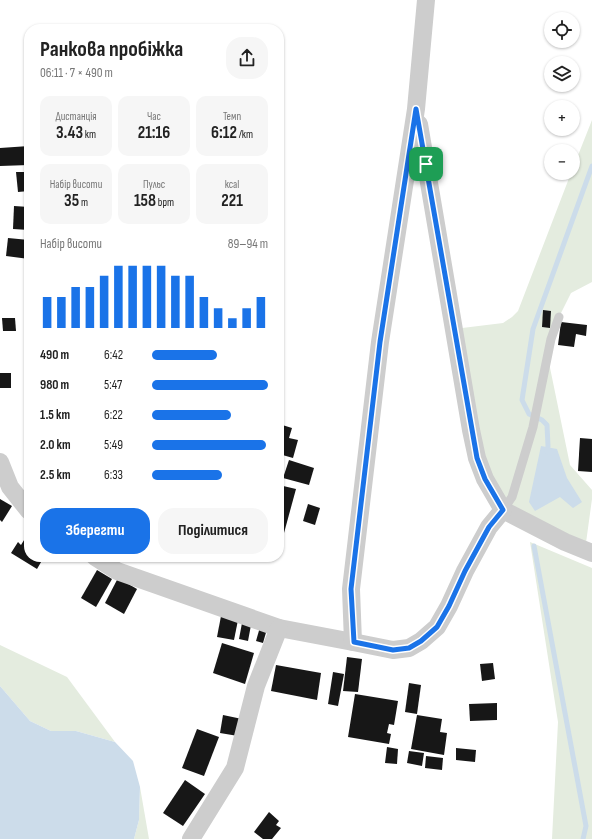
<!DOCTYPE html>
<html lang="uk">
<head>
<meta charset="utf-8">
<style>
  body { margin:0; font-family:"Sofia Sans Condensed",sans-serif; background:#f6f6f6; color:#222; height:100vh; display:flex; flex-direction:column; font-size:15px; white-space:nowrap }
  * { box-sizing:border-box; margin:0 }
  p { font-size:13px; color:#767676 }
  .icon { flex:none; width:22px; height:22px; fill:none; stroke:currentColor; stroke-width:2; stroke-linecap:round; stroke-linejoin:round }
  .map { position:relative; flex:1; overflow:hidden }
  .side { position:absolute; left:24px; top:24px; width:260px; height:538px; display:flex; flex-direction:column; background:#fff; border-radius:16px; box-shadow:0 1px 3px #0004 }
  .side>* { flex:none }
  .buttons { position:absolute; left:544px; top:12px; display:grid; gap:8px }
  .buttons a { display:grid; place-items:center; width:36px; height:36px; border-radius:50%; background:#fff; box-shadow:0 1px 3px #0004; font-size:20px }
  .pin { position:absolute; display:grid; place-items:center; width:34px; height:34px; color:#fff; margin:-17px; border-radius:8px; box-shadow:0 2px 6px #0006 }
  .round { display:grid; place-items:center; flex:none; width:42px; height:42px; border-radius:16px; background:#f6f6f6 }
  .headline { display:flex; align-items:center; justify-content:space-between; height:68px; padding:0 16px }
  h1 { font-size:22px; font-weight:700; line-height:30px }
  .figures { display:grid; grid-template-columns:repeat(3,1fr); gap:6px; height:68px; padding:4px 16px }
  .figures div { display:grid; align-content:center; border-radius:10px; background:#f6f6f6; text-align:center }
  .figures b { font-size:17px; font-weight:700 }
  .figures small { font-size:11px; font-weight:400 }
  .figures p { font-size:11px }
  .chart { height:112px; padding:8px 16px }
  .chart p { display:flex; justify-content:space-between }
  .chart svg { width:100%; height:72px; margin-top:4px; stroke:#1a73e8; stroke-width:6 }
  .primary-button { display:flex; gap:8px; margin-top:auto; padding:8px 16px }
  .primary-button a { flex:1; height:46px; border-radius:16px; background:#1a73e8; color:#fff; font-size:16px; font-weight:700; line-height:46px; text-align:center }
  .primary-button a+a { background:#f6f6f6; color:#222 }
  ul { padding:0 16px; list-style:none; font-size:13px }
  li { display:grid; grid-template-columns:64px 48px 1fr; align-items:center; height:30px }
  li i { height:10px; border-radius:5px; background:#1a73e8 }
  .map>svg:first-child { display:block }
</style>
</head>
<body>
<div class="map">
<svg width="592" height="839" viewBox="0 0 592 839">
  <rect width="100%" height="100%" fill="#fff"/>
  <g fill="#e4ecdf">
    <path d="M592,120v162l-21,11 -12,24 -11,41 22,107 22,25v9l-7,51 -82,-40 -18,-31 -31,-150 49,-6 9,-6 6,-6 53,-138h2v-5z"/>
    <path d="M530,542l62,26v271h-40l6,-117z"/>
    <path d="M0,645l67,32 48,65 -39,-11h-25l-21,-10 -30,-35z"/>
    <path d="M140,787l9,52h-15l5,-19z"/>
  </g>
  <g fill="#ccdcea">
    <path d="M541,446l16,3 10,29 15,24 -9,6 -13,-11 -25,14 -6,-9z"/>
    <path d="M0,686l30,35 21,10h25l39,11 18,19 7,26 -1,33 -5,19h-134z"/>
  </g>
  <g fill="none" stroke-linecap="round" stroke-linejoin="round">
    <g stroke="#ccdcea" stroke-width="5">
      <path d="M547,452l1,-6 -1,-21 -5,-5 -13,-6 -7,-14 11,-71 59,-163"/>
      <path d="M534,546l52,280 -3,13"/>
    </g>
  </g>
  <g fill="#171717">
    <path d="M29,146v19l-29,1v-18z"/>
    <path d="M16,172h13v19l-11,1z"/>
    <path d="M14,206l15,1v23l-16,-1z"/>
    <path d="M8,238l21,2v19l-23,-3z"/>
    <path d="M543,310l8,1 -1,17 -8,-1z"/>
    <path d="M2,318h13l1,13h-13z"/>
    <path d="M561,322l26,3 -1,11 -10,-2 -2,13 -16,-2z"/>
    <rect x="0" y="373" width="11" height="15"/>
    <path d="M279,424l13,4 -3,10 9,2 -5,18 -14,-4z"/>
    <path d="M580,438l12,1v33l-14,-1z"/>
    <path d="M289,460l25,8 -5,17 -26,-7z"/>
    <path d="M279,485l17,4 -12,44 -5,-1z"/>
    <path d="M0,499l12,7 -10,16 -2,-2z"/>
    <path d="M308,504l12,4 -5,17 -12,-4z"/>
    <path d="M29,532v25h15l-7,12 -26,-16 7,-11 3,3z"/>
    <path d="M250,557h17l-2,5z"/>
    <path d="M97,570l15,9 -16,28 -15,-9z"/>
    <path d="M118,578l19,11 -13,25 -19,-11z"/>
    <path d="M221,616l17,4 -4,20 -17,-3z"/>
    <path d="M242,623l9,2 -3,16 -9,-2z"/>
    <path d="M260,627l7,2 -4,14 -7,-2z"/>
    <path d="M222,643l32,10 -9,31 -32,-11z"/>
    <path d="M347,657l15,2 -4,33 -15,-1z"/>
    <path d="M493,663l2,16 -13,2 -2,-17z"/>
    <path d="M276,665l45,8 -4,27 -46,-9z"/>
    <path d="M333,672l11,2 -6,32 -10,-2z"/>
    <path d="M409,683l12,2 -4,29 -12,-2z"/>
    <path d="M355,694l43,7 -4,24 -5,-1 -2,9 4,1 -2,10 -41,-7z"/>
    <path d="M497,703v17l-27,1 -1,-17z"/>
    <path d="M223,715l19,4 -4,17 -18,-3z"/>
    <path d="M417,715l25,4 -2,13 7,1 -3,22 -33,-6z"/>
    <path d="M197,729l22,8 -15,39 -22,-8z"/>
    <path d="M387,747l11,2 -1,15 -12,-1z"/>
    <path d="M456,748l20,2 -1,12 -19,-2z"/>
    <path d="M409,751l15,2 -2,13 -15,-3z"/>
    <path d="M426,756l17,2 -1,12 -17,-2z"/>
    <path d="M185,780l20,14 -22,32 -20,-13z"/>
    <path d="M269,812l10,9 -3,4 5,3 -9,11h-9l-9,-7z"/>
  </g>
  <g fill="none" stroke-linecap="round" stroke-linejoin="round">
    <path stroke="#cdcdcd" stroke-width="9" d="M503,510l9,-13 21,-70 18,-88 8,-22"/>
    <g stroke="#cdcdcd" stroke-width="18">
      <path d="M419,124l52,306 6,28 8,21 18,31 62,32 27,11"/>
      <path d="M0,462l10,25 19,24"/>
      <path d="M95,557l22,14 162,57 74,14 40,8 16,-2 12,-7 16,-14 12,-21 16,-35 24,-44 14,-17"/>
      <path d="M353,642l-2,-53 29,-247 36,-233 10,-109"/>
      <path d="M191,839l44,-71 21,-82 23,-58"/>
    </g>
  </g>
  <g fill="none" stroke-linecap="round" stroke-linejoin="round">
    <g stroke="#fff" stroke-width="8">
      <path id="route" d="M416,109l61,349 8,21 18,31 -14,17 -24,44 -16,35 -12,21 -16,14 -12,7 -16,2 -39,-8 -3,-53 29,-247z"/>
    </g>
    <use href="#route" stroke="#1a73e8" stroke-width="5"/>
  </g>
</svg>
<div class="buttons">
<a><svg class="icon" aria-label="locate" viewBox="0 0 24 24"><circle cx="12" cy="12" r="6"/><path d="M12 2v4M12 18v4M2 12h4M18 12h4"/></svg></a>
<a><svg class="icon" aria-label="layers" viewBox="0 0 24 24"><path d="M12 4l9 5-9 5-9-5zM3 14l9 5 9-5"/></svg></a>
<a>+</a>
<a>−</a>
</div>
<div class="pin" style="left:426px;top:164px;background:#1e9e55"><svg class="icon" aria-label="arrive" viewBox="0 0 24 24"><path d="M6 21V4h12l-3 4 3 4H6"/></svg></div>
<section class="side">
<div class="headline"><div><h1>Ранкова пробіжка</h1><p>06:11 · 7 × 490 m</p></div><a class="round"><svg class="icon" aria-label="share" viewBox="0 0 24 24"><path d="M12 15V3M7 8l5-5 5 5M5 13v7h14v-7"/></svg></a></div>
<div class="figures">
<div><p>Дистанція</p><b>3.43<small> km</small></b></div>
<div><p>Час</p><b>21:16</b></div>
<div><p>Темп</p><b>6:12<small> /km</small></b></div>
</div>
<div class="figures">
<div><p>Набір висоти</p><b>35<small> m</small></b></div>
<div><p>Пульс</p><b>158<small> bpm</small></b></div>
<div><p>kcal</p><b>221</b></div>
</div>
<div class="chart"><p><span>Набір висоти</span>89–94 m</p>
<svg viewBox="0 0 160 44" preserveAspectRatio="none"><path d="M5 44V25M15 44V25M25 44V19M35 44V19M45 44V12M55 44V6M65 44V6M75 44V6M85 44V6M95 44V12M105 44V12M115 44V25M125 44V32M135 44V38M145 44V32M155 44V25"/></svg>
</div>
<ul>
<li><b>490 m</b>6:42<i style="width:56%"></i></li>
<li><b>980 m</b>5:47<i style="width:100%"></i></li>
<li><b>1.5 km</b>6:22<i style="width:68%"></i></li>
<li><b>2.0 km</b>5:49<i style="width:98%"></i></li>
<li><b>2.5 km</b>6:33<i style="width:60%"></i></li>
</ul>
<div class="primary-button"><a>Зберегти</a><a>Поділитися</a></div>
</section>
</div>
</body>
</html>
